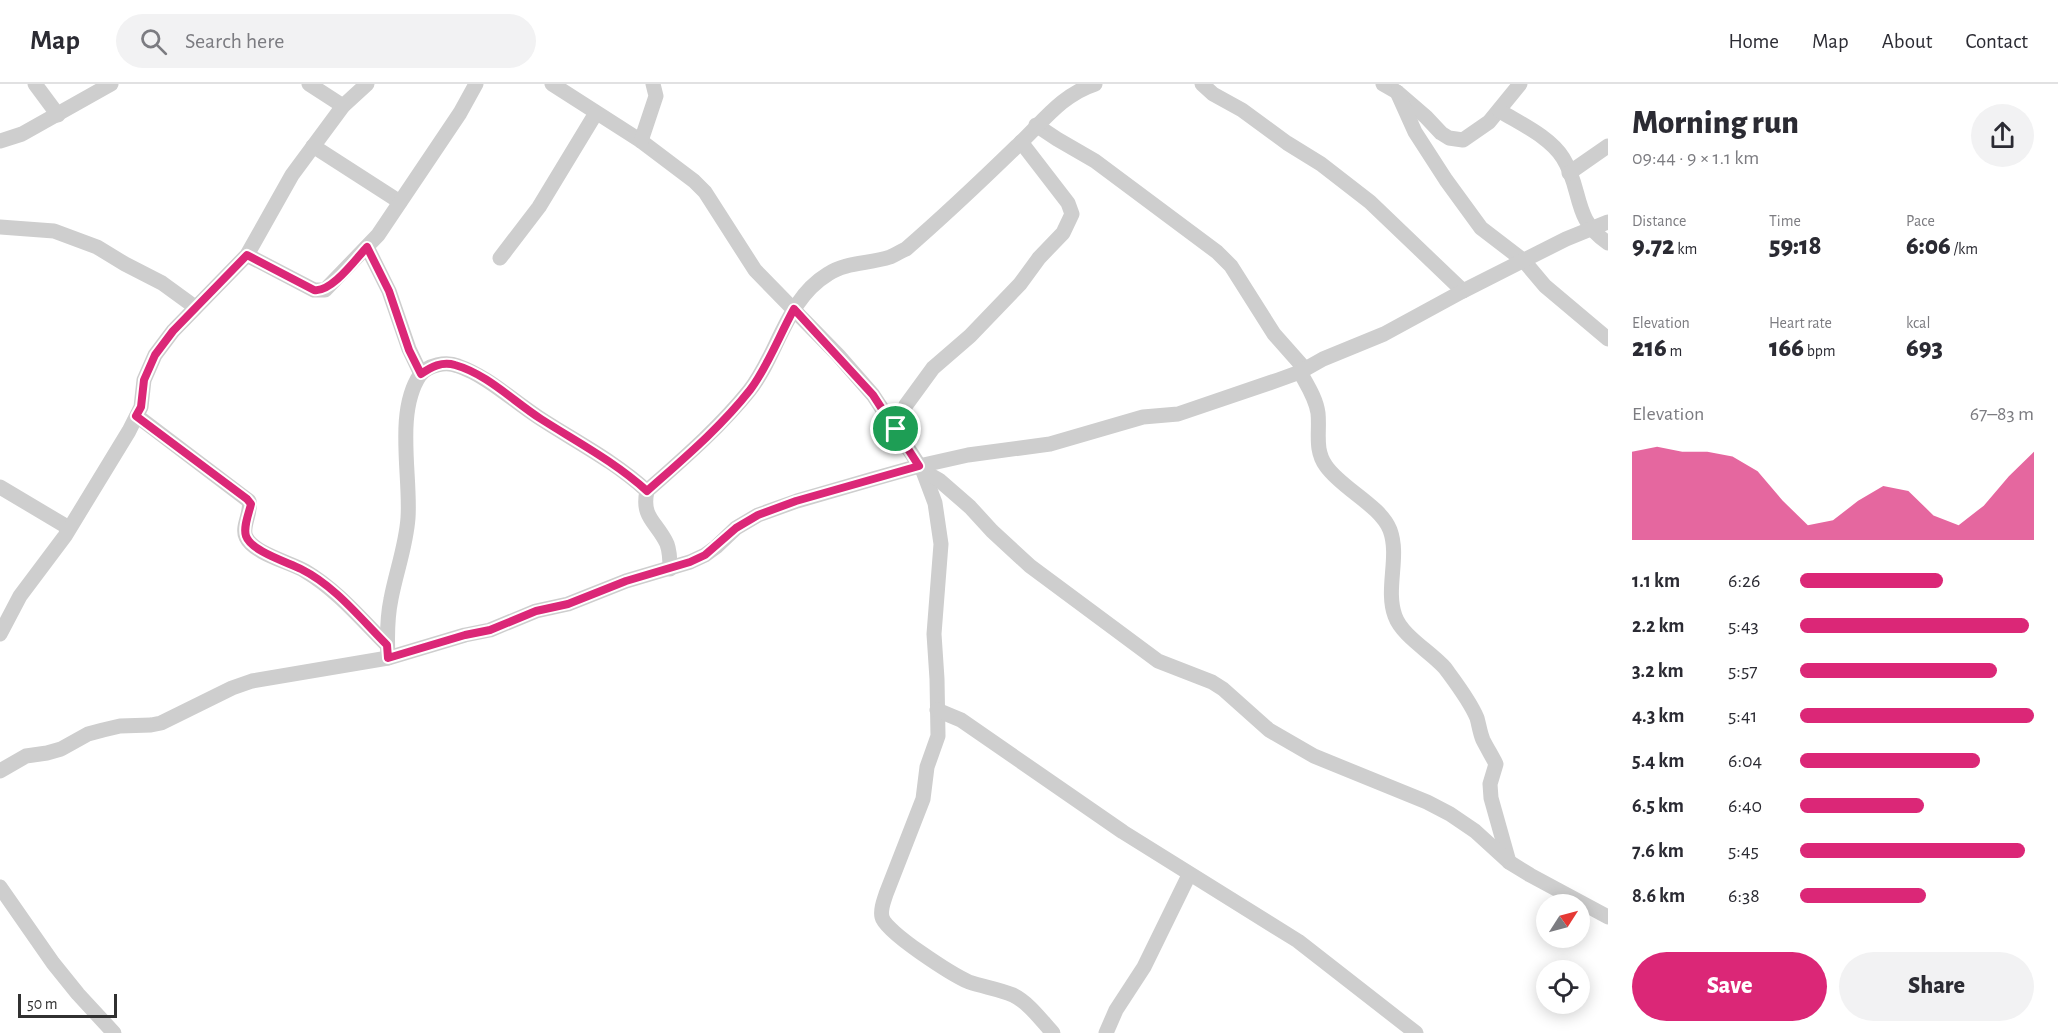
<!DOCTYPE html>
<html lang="en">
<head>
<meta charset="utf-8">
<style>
  body { margin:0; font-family:"Alegreya Sans",sans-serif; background:#f2f2f3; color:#2b2b33; height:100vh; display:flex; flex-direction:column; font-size:22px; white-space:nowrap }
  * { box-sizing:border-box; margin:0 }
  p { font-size:20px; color:#7c7c81 }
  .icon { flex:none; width:33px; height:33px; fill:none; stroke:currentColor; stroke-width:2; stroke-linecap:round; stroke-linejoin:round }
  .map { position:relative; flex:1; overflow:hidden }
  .side { display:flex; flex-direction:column; background:#fff; width:450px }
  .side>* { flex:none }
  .needle { width:39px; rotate:54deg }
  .fabs { position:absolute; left:1536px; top:810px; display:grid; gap:12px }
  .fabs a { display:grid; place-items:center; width:54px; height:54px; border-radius:50%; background:#fff; box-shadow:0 3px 15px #0003; font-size:30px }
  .scale { position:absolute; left:18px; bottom:15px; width:99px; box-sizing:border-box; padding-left:6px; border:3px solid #313131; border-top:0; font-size:16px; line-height:21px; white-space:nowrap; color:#313131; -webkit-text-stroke:4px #fff; paint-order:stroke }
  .pin { position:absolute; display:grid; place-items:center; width:51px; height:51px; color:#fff; margin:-26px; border:3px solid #fff; border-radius:50%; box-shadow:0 2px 6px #0007 }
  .round { display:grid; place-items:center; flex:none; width:63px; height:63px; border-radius:32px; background:#f2f2f3 }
  .overview { display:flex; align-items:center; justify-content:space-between; height:102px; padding:0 24px }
  h1 { font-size:33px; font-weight:800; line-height:45px }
  .figures { display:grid; grid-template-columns:repeat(3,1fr); gap:9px; height:102px; padding:6px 24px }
  .figures div { display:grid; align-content:center }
  .figures b { font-size:26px; font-weight:800 }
  .figures small { font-size:16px; font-weight:400 }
  .figures p { font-size:16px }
  .chart { height:168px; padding:12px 24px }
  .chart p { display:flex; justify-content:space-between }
  .chart svg { width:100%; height:108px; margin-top:6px; fill:#db2777; opacity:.7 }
  .action { display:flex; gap:12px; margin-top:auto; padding:12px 24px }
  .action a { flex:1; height:69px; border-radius:36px; background:#db2777; color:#fff; font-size:24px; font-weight:800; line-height:69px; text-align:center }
  .action a+a { background:#f2f2f3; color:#2b2b33 }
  ul { padding:0 24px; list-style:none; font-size:20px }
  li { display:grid; grid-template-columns:96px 72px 1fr; align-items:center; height:45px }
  li i { height:15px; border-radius:8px; background:#db2777 }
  header { display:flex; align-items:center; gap:36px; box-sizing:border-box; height:84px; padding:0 30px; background:#fff; border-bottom:2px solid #e1e1e2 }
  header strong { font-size:28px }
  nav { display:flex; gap:33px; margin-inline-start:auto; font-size:21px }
  .search { width:420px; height:54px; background:#f2f2f3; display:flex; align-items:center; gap:15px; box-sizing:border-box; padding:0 21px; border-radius:33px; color:#7c7c81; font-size:22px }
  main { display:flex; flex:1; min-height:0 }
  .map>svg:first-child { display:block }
</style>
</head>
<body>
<header>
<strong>Map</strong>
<div class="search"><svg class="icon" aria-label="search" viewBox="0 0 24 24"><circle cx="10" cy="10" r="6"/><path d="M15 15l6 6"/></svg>Search here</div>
<nav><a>Home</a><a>Map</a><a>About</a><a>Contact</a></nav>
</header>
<main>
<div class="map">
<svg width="1608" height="949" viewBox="0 0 1608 949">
  <rect width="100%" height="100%" fill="#fff"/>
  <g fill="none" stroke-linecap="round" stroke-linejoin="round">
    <g stroke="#cecece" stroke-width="15">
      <path d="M35,0l23,31"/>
      <path d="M309,0l34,22"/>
      <path d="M552,0l89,57 53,40 11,11 50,78 83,85 35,40 50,76 12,32 6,41 -7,90 3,45 1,57 -11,31 -4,32 -37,95c-2,7 -6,15 -4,23 3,15 71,58 87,65 15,5 30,7 44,13 16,8 28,25 40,38"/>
      <path d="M1202,0l11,10 29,16 45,33 34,21 49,38 93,89"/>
      <path d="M1383,0l14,8 29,25 15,16 8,5 14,2 26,-18 31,-38"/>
      <path d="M1397,8l18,40 31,48 35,48 43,33 21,25 63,53"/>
      <path d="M1500,27c21,13 50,26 63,47 20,32 9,61 45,85"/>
      <path d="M1036,41l21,14 38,22 122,91 14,14 43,68 31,35"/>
      <path d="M0,57l22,-7 89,-50"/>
      <path d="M641,57l15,-45 -3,-12"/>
      <path d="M313,62l87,56"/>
      <path d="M1569,89l39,-27"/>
      <path d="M0,143l54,4 43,16 28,17 37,19 33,24"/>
      <path d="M367,163l22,44 20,58 12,25"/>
      <path d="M247,171l67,35h11l53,-55 82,-122 16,-29"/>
      <path d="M500,174l39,-51 57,-94"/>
      <path d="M1300,288c7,13 16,26 18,41 2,19 -4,36 8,53 16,23 54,39 64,64 10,27 -5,59 5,86 7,20 36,36 50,52 11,15 25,33 32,50 2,7 3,15 6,22 4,8 9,16 13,24l-6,20 1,14 18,64"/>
      <path d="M137,332l112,85c3,11 -8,26 -3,36 8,17 44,25 59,34 32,19 56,48 82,74"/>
      <path d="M896,345l10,-24 27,-37 37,-32 50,-52 19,-26 24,-25 9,-19 -4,-11 -47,-61"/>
      <path d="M923,387l16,9 31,27 22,24 38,35 128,95 54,21 11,7 46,41 45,26 113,46 23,12 25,17 34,31 21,13 78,42"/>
      <path d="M0,403l69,41"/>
      <path d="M670,485c0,-9 0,-17 -3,-25 -10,-22 -26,-26 -20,-53 36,-32 72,-63 102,-100 29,-36 36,-91 79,-117 18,-12 41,-10 62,-17 5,-2 11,-6 16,-8 38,-33 75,-68 111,-103 25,-23 44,-51 78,-62"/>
      <path d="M0,550l20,-38 45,-60 64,-105 12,-24 3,-27 11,-25 18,-24 74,-76 45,-80 51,-69 24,-22"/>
      <path d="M388,574c-1,-20 -1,-40 3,-59 5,-27 15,-53 17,-81 3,-42 -13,-106 12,-143 8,-10 26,-14 38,-9 29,10 54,34 80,51 38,25 75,43 109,74"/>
      <path d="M937,626l24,10 162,112 175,109 118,92"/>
      <path d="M0,687l26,-15 21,-3 14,-4 27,-15 15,-4 17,-4 31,-1 10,-2 71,-35 20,-7 136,-23 77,-23 25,-5 46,-19 32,-7 58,-23 64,-19 15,-7 11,-8 20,-19 22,-13 39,-14 76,-22 46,-13 49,-11 82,-11 93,-27 35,-3 100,-34 22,-8 23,-13 61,-25 79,-43 103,-52 42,-17"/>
      <path d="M0,803l53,76 25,31 36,39"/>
      <path d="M1106,949l10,-23 28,-43 45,-92"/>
    </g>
  </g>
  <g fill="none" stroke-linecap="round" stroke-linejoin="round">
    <g stroke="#fff" stroke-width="12">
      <path id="route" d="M367,163l22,44 20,59 12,24c10,-7 21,-13 34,-9 32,9 58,36 86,54 36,23 74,43 106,72 36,-32 73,-63 103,-101 17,-22 30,-56 44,-81l79,86 46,71 -123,35 -38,14 -22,13 -31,27 -15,7 -64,19 -58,23 -32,7 -46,19 -25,5 -77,23 -1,-13c-27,-27 -52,-59 -86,-76 -14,-7 -50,-18 -55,-33 -3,-9 3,-23 5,-32l-4,-5 -111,-83 5,-9 3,-27 11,-25 18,-24 74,-76 67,35c17,3 41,-30 53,-43z"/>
    </g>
    <use href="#route" stroke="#db2777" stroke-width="8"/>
  </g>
</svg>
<div class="fabs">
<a><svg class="needle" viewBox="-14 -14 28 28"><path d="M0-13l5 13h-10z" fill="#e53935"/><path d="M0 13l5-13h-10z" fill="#7c7c81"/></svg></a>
<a><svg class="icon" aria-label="locate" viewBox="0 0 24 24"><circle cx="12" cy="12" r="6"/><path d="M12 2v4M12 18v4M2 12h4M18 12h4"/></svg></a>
</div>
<div class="scale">50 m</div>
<div class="pin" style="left:896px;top:345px;background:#1e9e55"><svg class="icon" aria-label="arrive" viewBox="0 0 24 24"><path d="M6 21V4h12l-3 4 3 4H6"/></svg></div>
</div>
<section class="side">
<div class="overview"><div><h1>Morning run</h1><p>09:44 · 9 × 1.1 km</p></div><a class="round"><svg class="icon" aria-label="share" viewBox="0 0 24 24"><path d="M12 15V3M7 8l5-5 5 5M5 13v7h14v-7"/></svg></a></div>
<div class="figures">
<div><p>Distance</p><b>9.72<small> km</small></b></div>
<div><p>Time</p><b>59:18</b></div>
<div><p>Pace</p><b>6:06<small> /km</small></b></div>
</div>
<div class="figures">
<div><p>Elevation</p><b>216<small> m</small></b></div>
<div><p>Heart rate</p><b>166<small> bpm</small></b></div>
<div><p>kcal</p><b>693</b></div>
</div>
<div class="chart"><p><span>Elevation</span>67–83 m</p>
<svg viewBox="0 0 160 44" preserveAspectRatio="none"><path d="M0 44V8L10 6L20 8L30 8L40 10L50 16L60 28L70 38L80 36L90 28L100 22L110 24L120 34L130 38L140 30L150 18L160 8V44z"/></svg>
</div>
<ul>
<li><b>1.1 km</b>6:26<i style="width:61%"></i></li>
<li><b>2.2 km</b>5:43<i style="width:98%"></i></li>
<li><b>3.2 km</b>5:57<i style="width:84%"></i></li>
<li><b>4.3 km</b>5:41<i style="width:100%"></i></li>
<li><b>5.4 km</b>6:04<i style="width:77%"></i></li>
<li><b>6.5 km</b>6:40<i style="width:53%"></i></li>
<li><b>7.6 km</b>5:45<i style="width:96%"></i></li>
<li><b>8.6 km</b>6:38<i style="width:54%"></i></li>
</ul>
<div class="action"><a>Save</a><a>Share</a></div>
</section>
</main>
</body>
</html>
